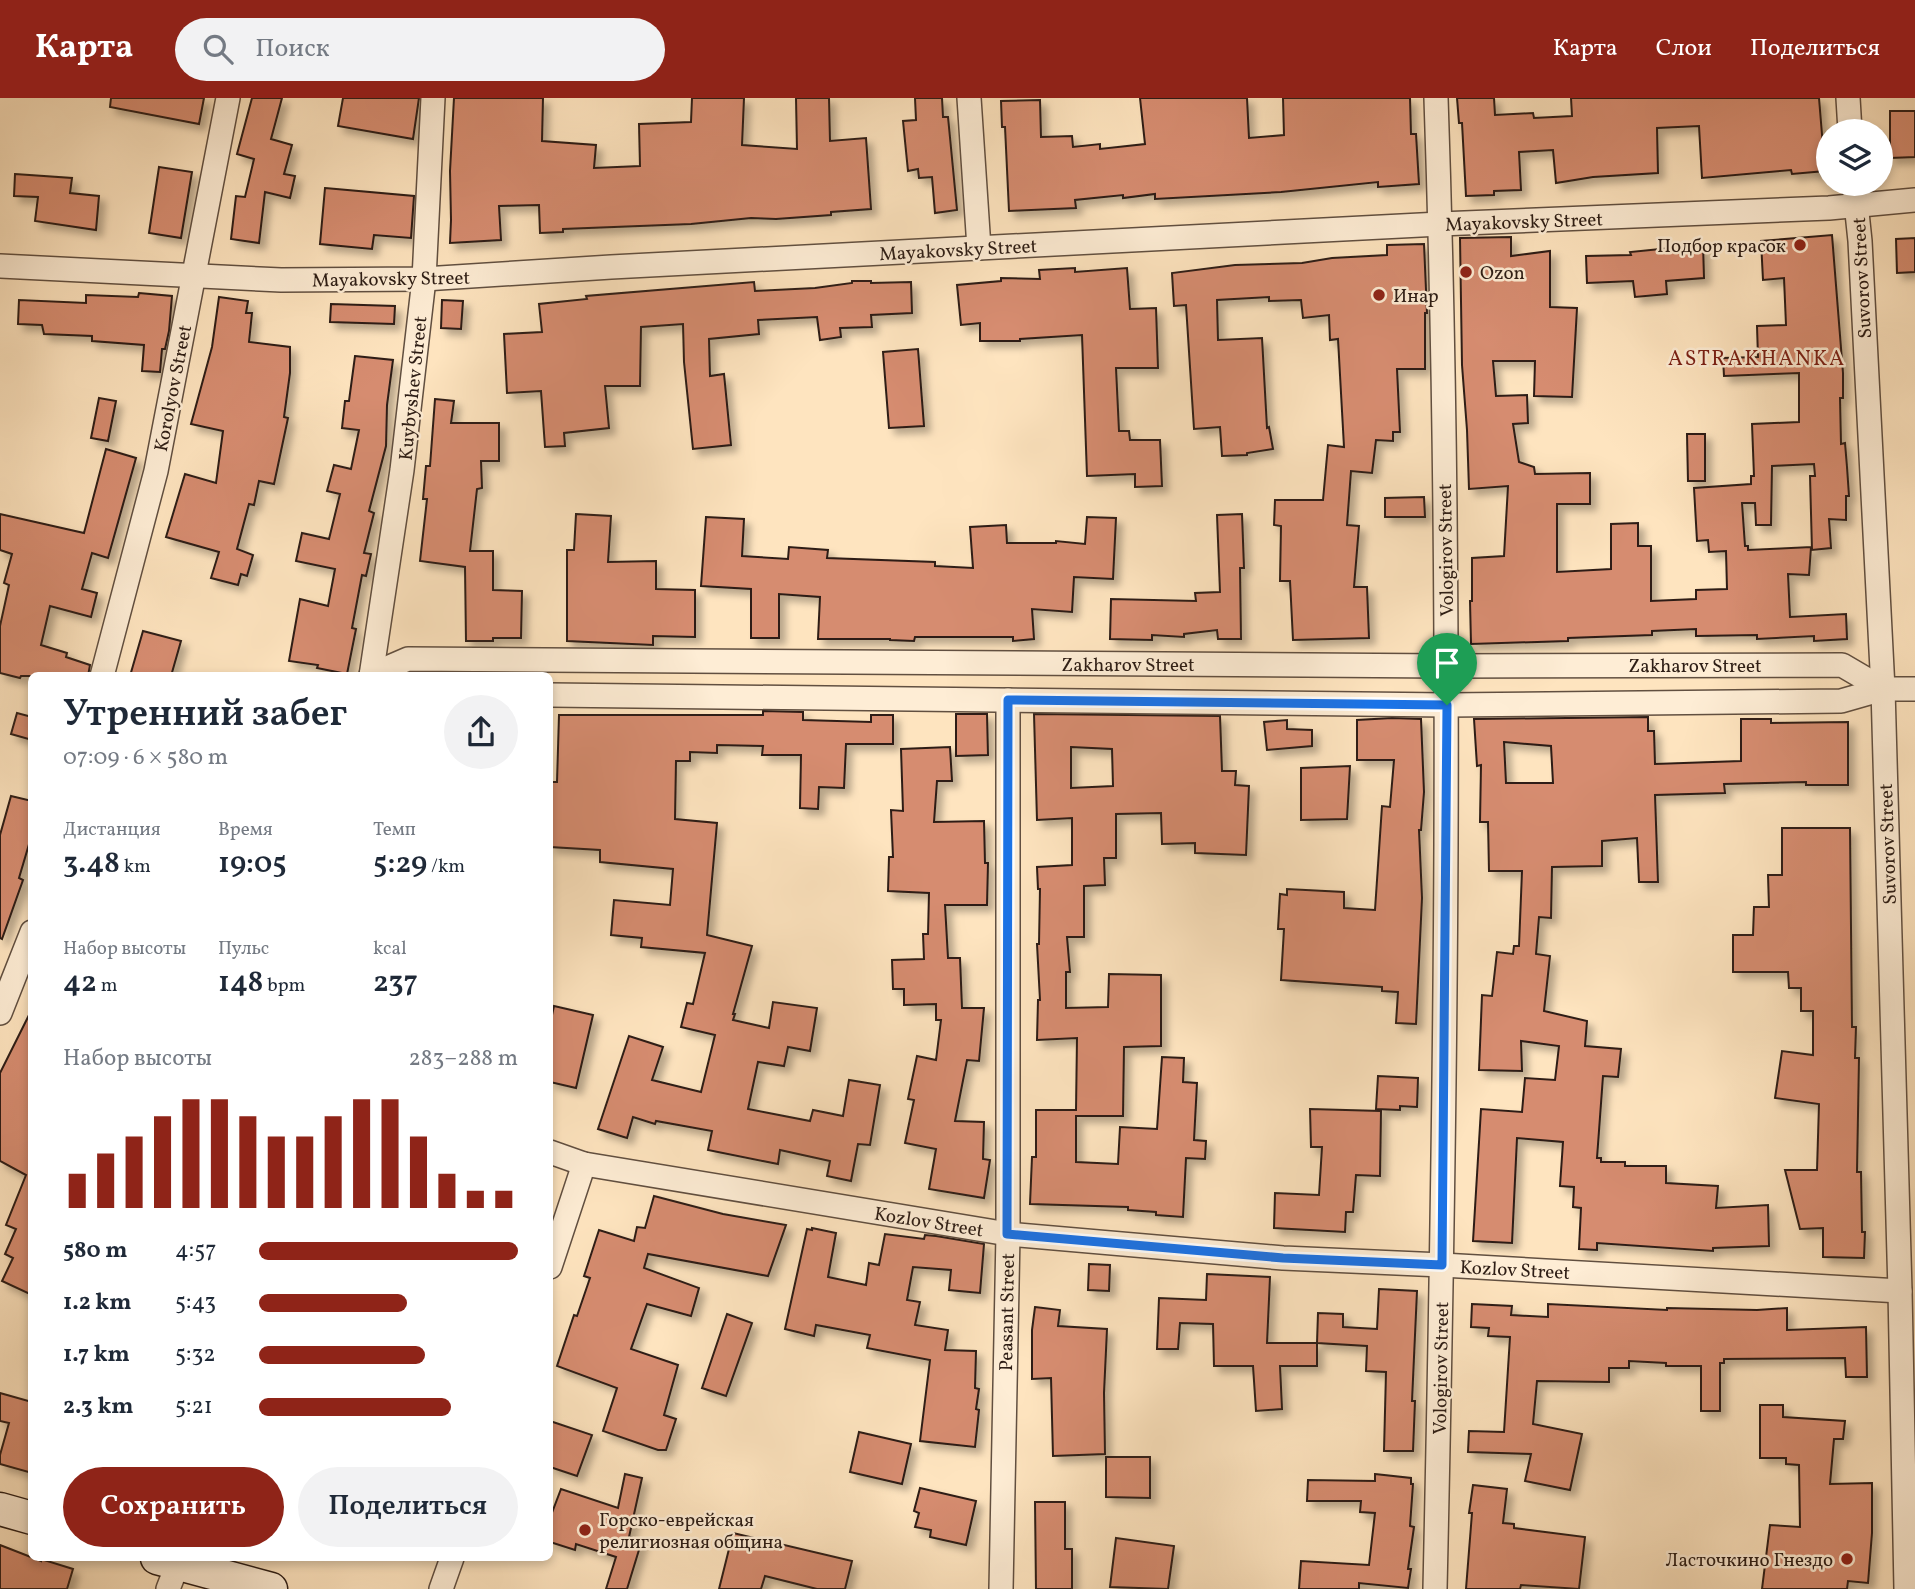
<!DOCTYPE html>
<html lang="ru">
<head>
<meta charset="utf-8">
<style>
  body { margin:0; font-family:Vollkorn,serif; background:#f2f2f3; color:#1f2937; height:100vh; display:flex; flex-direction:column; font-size:26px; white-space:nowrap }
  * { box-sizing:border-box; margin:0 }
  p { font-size:23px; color:#747a83 }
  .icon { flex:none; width:38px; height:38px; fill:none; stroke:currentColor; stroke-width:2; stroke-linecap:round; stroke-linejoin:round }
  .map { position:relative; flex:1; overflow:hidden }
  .drawer { position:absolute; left:28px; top:574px; width:525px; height:889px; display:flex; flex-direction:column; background:#fff; border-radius:10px; box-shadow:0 4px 10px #0003 }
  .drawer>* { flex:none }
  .buttons { position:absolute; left:1816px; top:21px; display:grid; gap:14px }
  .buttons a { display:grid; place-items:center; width:77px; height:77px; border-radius:50%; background:#fff; box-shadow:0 4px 10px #0003; font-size:35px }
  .pin { position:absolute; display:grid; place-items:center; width:60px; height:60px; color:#fff; margin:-72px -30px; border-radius:50% 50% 50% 0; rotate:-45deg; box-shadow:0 0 7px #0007 }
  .pin .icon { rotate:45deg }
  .round { display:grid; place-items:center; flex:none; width:74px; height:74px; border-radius:37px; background:#f2f2f3 }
  .summary { display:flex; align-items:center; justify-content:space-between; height:119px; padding:0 35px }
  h1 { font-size:38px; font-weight:600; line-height:52px }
  .metrics { display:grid; grid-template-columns:repeat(3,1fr); gap:10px; height:119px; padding:7px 35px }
  .metrics div { display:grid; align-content:center }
  .metrics b { font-size:30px; font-weight:600 }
  .metrics small { font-size:19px; font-weight:400 }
  .metrics p { font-size:19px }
  .chart { height:196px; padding:14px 35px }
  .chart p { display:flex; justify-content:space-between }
  .chart svg { width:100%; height:126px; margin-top:7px; stroke:#8f2418; stroke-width:6 }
  .cta { display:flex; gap:14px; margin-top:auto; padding:14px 35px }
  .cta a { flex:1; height:80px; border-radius:42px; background:#8f2418; color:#fff; font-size:28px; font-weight:600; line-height:80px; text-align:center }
  .cta a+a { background:#f2f2f3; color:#1f2937 }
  ul { padding:0 35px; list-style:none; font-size:23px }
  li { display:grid; grid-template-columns:112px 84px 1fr; align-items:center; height:52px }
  li i { height:18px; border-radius:9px; background:#8f2418 }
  header { display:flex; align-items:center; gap:42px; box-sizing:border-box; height:98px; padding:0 35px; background:#8f2418; color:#fff }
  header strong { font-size:33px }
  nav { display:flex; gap:38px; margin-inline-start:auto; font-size:24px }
  .search { width:490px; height:63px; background:#f2f2f3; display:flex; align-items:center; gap:18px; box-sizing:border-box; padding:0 24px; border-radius:38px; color:#747a83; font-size:26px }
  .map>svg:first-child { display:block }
</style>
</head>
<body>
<header>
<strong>Карта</strong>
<div class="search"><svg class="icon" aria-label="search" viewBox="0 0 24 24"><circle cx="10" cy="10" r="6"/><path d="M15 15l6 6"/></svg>Поиск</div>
<nav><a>Карта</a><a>Слои</a><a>Поделиться</a></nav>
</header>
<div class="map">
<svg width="1915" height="1491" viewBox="0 0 1915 1491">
  <defs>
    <filter id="shadow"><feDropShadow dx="6" dy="6" stdDeviation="3.5" flood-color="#0004"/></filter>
  </defs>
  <rect width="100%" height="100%" fill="#fee4bf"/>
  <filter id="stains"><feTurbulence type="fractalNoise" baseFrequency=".00286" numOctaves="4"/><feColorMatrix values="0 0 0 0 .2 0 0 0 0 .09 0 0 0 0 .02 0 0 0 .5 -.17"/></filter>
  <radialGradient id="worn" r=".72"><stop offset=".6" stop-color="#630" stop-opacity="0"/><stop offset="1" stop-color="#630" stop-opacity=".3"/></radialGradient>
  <g fill="#d68c70" stroke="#2d1d15" stroke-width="2" fill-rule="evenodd" filter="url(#shadow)">
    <path d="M111,0h93l-5,26 -89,-17z"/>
    <path d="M252,0h30l-11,41 21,6 -8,29 11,2 -5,22 -25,-6 -6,51 -28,-4 5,-43 9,1 9,-38 -17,-5z"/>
    <path d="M343,0h76l-6,41 -75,-13z"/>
    <path d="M454,0h89l-1,43 54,4 -2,23 46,-2 -1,-42 52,-2 1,-24h52l-2,47 55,4 -1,-51h33l1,43 36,-3 5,71 -40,3v3l-55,4 -25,-1 -60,6 -128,5v3l-23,1 -1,-28 -40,1 2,34 -51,3 1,-23 -1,-49z"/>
    <path d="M915,0h27l1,19h5l9,93 -22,3 -3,-36 -13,1 -1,-9 -10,2 -5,-50 13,-1z"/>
    <path d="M1140,0h107l2,40 35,-3 -1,-37h127l1,36h5l3,50 -41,3v-5l-97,10 -126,7v-5l-32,4v-3l-48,5 1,8 -67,3 -4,-84h-3l-1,-26 39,-1 1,37 31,-1 1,11 27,-3v5l45,-5z"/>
    <path d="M1457,0h37l1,17 38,-2 1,5 38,-2 -1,-18h248l6,73 -33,3 -1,-4 -89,8 -3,-52 -42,2 1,45 -65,4 -37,6 -3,-33 -34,2 2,38 -27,1v4l-28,1 -4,-73h-3z"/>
    <path d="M1890,13h25v46l-25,1z"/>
    <path d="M159,69l33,5 -11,66 -32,-5z"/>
    <path d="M15,76l57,4 -2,15 29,3 -3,34 -61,-9 3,-24 -24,-1z"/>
    <path d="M325,90l89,8 -3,42 -37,-3 -2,14 -52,-5z"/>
    <path d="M1832,137l11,138v25h-3l1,46 4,-1 2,24 2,29h-3v24l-17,-1 2,29 -19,2 -2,-74h5l-1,-12 -42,2 -1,59h-15l-1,-22h-13l3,43h3v4l63,-3 -2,28 -21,-1 2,43 56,-3 1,25 -33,2v-5l-57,3v-4l-61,1v-7l-44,2v4l-84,3v3l-97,3 -1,-43h2v-43l32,-2 4,-70 -39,3 -2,-59 -5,-65 -2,-127 51,-1v19l39,-5v56l27,1 -5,89 -38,-1 1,-35h-42l3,35 31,-1 1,28 -15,1 6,38 15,5 1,7 55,-1v31h-33v68l54,-3v-45l27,-1v23h13v55l45,-2v-9l31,-1 -1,-38 -17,1 -1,-12 -11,1 -3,-53 57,-4v-8h3l-2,-52 47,-2v-49l-75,3 -1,-18 35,-1 -1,-31 29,-1 -2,-47 -21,2 -2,-39z"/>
    <path d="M1915,140v34l-18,1 -1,-34z"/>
    <path d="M1424,146l3,69h-2v56h-28l3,63h-7v9l-17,-1 -4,33 -21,-2 -4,54 12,1 -5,61h13l2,51 -76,2 -3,-59h-10l1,-55 -7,-1 1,-25h48l5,-55 16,2 -6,-108 -8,1 -1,-25 -26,3 -2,-18 -32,1v-4l-52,3 1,40 44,-2 5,90 2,-1 4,22 -26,4v2l-25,1 -2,-29 -26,2 -8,-124 -12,1 -2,-33 63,-8 67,-2 30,-5 55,-3v-10z"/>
    <path d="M1703,146l1,34 -38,3 1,13 -32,3 -2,-16 -46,2 -1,-27 45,-1 -1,-3 40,-4v-2z"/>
    <path d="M1075,170v4l52,-4 3,41 26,-1 2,60h-42l3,63h10l1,9h30l2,46 -27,1v-13l-48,2 -5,-141 -62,4v2h-40v-18l-19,2 -4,-40 44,-4v-3l39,1 -1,-9z"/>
    <path d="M852,183h19v2l40,-1 1,31 -41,2 1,12 -32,1 1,9 -21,3 -3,-23 -59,3 1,14 -50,5 1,37 14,-2 7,71 -38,4 -9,-87 -1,-38 -42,3 -1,59h-35l4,42 -45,5 1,13 -20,1 -4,-56 -34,2 -3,-59 38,-2 -3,-28 48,-5 -1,-3 168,-14 1,9 60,-3 37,-5z"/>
    <path d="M139,195l33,3 -3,35 -4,18h-3l-2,23 -18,-1 2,-26 -52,-4v-5l-48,-2 -2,-9 -24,-1 1,-24 67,3v-8l52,2z"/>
    <path d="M219,199l29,4 -2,12h6l-3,29 41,5v26l-6,44 4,1 -14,66 -15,-3 -5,24 -5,-1 -12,45 16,6 -6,21 -6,-2 -3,11 -27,-7 8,-26 -53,-15 19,-63 31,9 7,-52 -32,-7 21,-77z"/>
    <path d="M442,202l21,1 -2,28 -20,-1z"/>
    <path d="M331,206l64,2 -1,18 -64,-2z"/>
    <path d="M918,251l6,77 -35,2 -6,-76z"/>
    <path d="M355,258l38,4 -6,45 -1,41 -17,65 5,2 -10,40 7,1 -5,22 -4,-1 -10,53 4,1 -9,45 -30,-6 1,-3 -29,-4 11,-62 28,7 7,-37 -39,-8 6,-28 27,6 11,-45 -13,-3 7,-26 17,4 8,-39 -17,-2 3,-27h4z"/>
    <path d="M99,300l17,3 -8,40 -17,-3z"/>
    <path d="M435,301l19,2 -3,22h48v38h-18l1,27 -5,1 -7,62h23v39l29,1 -1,47h-28v3h-27l-1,-74 -45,-6 7,-62h-4l3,-33h4z"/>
    <path d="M1687,336h18v47h-17z"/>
    <path d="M106,351l30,9 -28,100 -16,-5 -10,36 15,4 -6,24 -41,-11 -9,39 26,8 -1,4 24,8 -2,11h-67l-1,2 -20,-5v-47l9,-41 -5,-2 8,-29 -12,-4v-36l84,19z"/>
    <path d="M1424,399l1,20h-40v-19z"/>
    <path d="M576,416l35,2 -3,46 48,-1v28l39,1v47l-42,-1v9l-86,-4v-91h7z"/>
    <path d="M1242,416l2,54h-4l1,71h-23l-1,-9 -33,4v3l-32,-2v5l-42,-1 1,-40 85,2 -1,-8 25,-1 -3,-77z"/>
    <path d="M706,419l38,2 -2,37 46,3 1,-12 39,3 -1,8 108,4v4l38,2 -3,-41 36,-2 1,18h49v-2l29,3 2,-27 29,1 -3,61 -39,-2 -2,35 -40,-3 2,30 -21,2v-4h-98l-1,4 -24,-1v-1h-72l2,-42 -41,-3v44h-28v-49l-50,-3z"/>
    <path d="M143,533l38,10 -10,35h-41z"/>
    <path d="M763,613l40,1v8l68,2v-7h22v29h-47l-2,44 -25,-1 -1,22 -18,-1 1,-53h-39l1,-9 -46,-1v8l-27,-1v9h-14l-1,58 42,4 -10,112 45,11 -19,68h2l-2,6 36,8 4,-26 44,6 -7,43 -22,-4 -4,19 -26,-4 -10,47 62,12 3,-11 30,6 6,-36 31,5 -10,60 -12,-1 -7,37 -24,-5 3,-15 -50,-11 -2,14 -70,-14 4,-19 -56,-10 -1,3 -22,-7 -6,21 -29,-9 31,-93 34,11 -11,33 49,12 14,-57 -34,-8 6,-24 6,1 12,-51 -64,-6 1,-9 -31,-3 3,-35 56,5 3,-36 -73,-7v-12l-50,-3v-65h7l2,-67h204z"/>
    <path d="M17,615l15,4v23l-21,-6z"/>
    <path d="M956,616h31l1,41 -32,1z"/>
    <path d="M1034,616l186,2 2,55h14l-1,14 14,1 -3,69 -51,-2v-10l-33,1 -1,-31 -45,1v44h-12l1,27 -21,1v51h-17l3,35h-4v36l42,-1 1,-33 52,1v71l-37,1 -1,69h-47v46l42,2 2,-37 37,2 5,-72 22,1 -1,24 14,1 -3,57 12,1 -1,18 -19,-1 -3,59 -27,-2v-3l-28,-2v-3l-98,-3 2,-47h4v-47h40l1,-72 -40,2 1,-40h2l-3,-56h2l1,-55h-2l-1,-22 35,-2v-47l-35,2zM1071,649l41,2 1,37 -42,2z"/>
    <path d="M1648,619v14h6l1,33 86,-3v-42h30v4l77,-1v63h-42v-3l-82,2 1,9 -70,2 3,87h-19l-2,-44 -35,3v25l-50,1 -1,51 -12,-1 -3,37 14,2 -6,55 43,10 -2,25 36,3 -3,28 -15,-1 -6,82h4v4h24v4h41v17l52,3 -2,22 52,-3 1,41 -56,2v3l-116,-8v7l-18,-1 2,-41 -8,-1 1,-20 -14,-1 3,-44 -46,-4 -5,105 -39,-2 8,-132 41,3 3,-34 30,2 4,-34 -38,-5 1,30 -43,-1 3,-75 10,1 5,-44 16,2 1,-8h5l3,-75h-33l-1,-49h-8l1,-57 -4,1 -3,-47zM1504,644l47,4 2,37h-47z"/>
    <path d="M1392,620l29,1 3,73 -3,38h-2l3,68 -6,126 -20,-1 2,-31 -16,-1v-4l-101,-7 3,-51h-6l2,-35 7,1v-6l57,3v16l31,2 7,-104 8,1 4,-47h-37v-40z"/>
    <path d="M1287,622v9l25,1v16l-45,4 -3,-28z"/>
    <path d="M950,649l2,34h-15l-3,41 50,-1 1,42h3l-1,42h-42l3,53h12l2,50h22l-5,53 -12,-1 -12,61 29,1 -1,37 7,1 -6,38 -55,-9 7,-40 -31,-6 9,-43 -6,-1 9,-43 19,4 5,-40h-5v-16l-32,1v-16h-11l-1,-29 32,-1 -1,-25h5l1,-41 -41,-2 1,-34h4l-2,-47 12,1 -2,-62z"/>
    <path d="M1350,668l-3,53 -46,1v-52z"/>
    <path d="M11,698l21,5v33l-13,44 4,2 -21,59 -2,-1v-103z"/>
    <path d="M1782,730h68l2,199h4l-1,31h4l-2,114h4l1,60h3l-1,26 -41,-1v-29l-23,1 -15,-59h32l2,-66 -44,-6 7,-47 31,4v-44h-12v-23h-12l-1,-16h-55v-37h20l1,-28h15l-1,-32h14z"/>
    <path d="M554,908l39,9 -17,73 -26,-6v-58z"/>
    <path d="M32,911v286l-30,-14 11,-23 -8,-4 11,-25 -10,-4 20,-50 -26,-14v-88z"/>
    <path d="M1378,978l40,2 -1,29 -17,-1v4l-24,-1z"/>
    <path d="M1310,1011l71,2 -1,65 -24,-1 -3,37h-7l-1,20 -71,-4 1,-35 44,2 3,-48h-11z"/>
    <path d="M654,1098l69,18 63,11 -18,51 -120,-22 -4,14 55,20 -8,28 -44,-12 -16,45 47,16 -14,50 12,4 -10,31h-8l-55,-19 14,-43 -60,-22 17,-51 3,1 13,-38 -6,-2 15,-46 35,11 3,-14 8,1z"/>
    <path d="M812,1130l24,5 -8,44 38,8 3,-22 10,2 6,-31 39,5 1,-4 11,1 48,8 -4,49 -31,-3 2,-20 -38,-3 -6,33 13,2 -5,23 33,5 -3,20 31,1 -1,37 4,1 -3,20 3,1 -4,37 -55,-6 10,-81 -63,-12 3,-13 -54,-10 -2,11 -29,-7 22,-100 5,1z"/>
    <path d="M1089,1166l21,1 -1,26 -21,-1z"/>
    <path d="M1207,1176l63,3 -3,66h50v23h-37l2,43 -26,2 -3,-45h-39l-1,-42 -33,-1 -2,26h-21l2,-51 47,2z"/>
    <path d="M1379,1191l38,2 -5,110h3l-2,50h-29l2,-79 -20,-1 1,-25 -50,-3 1,-30 25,1v13l34,2z"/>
    <path d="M1472,1206l40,2 -1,9 37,2v-13l119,6v-2l90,2 30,-2v22l79,-3 1,50h-21l-1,-19 -121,1v4h-4v48h-19v-45h-35v-3l-37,-2v7h-20v14l-72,-1 -4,43 49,10 -12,56 -45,-9 6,-27 -63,-2 1,-21 35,1 6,-95 -22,-1 1,-8 -18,-1z"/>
    <path d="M1035,1209l25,3 -2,16 49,3 -3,64 1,61 -52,2 -2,-78 -19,1v-49z"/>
    <path d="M727,1216l25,9 -26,73 -24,-8z"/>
    <path d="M0,1295l32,9v71l-32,-9v-9l9,-32 -9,-2z"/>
    <path d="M1760,1307h23v12l62,4 -2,18h-9l-4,45 42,-1v50l-4,50 -20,-2 -1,8h-85l8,-64 30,2 -1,-62 -13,-1v-6h-26z"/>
    <path d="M550,1323l42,14 -15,41 -27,-9z"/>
    <path d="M859,1334l52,12 -9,40 -52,-12z"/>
    <path d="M1106,1359h44v41l-44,-1z"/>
    <path d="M625,1376l17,4 -13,59 13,3 -15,49h-21l10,-32 -40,-13 -1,6 -25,-8v-24l11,-29 57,19z"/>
    <path d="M1375,1376l36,4v6h2l-3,42 4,1 -6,42h3l-3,19 -49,-5v6h-60l2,-28 68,4 6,-52 -15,-1 1,-11h-54l1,-21 67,1z"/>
    <path d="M1473,1387l34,4 -4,34 11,1v4l71,9 -6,52 -58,-4 -1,4h-54l6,-76h-3z"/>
    <path d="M920,1390l56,13 -10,44 -36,-8 1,-7 -16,-3 4,-14 -5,-2z"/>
    <path d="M1035,1404h30v47h7v40h-36z"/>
    <path d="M733,1435l119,28 -7,28h-28l-52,-13 -4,13h-42z"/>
    <path d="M1116,1440l58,8 -6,43 -58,-2z"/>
    <path d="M0,1447l41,16v-2l32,10 -6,20h-67z"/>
  </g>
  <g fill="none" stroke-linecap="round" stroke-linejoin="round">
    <g stroke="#614f40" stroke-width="26">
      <g id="street">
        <path d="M969,0l10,150"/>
        <path d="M1848,0l2,33"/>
        <path d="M1854,86l6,57 23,448 17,602 6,298"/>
        <path d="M0,168l281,14 143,-1 187,-12 829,-43 389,-16 86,-8"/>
        <path d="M371,577l37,-16 1039,7 395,-1 41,24"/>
        <path d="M102,578l54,-205 72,-373"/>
        <path d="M371,578l31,-206 22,-191 9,-181"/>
        <path d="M550,597l897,10 394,-4 42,-12h32"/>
        <path d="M0,915l32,-81"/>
        <path d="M550,1054l34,12 424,70 275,24 159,7 458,26"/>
        <path d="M550,1169l34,-103"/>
        <path d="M168,1491l12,-31"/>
        <path d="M441,1491l11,-31"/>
        <path d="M1001,1491l7,-355v-534"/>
        <path d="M1435,1491c11,-497 18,-994 1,-1491"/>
      </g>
    </g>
    <g stroke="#2d1d15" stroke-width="35">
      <g id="secondary">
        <path d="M0,1411l32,9"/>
        <path d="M157,1460l114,31"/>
      </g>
    </g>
    <use href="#street" stroke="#feedd5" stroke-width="23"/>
    <use href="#secondary" stroke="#feedd5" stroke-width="32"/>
  </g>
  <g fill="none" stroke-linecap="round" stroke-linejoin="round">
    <g stroke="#fff" stroke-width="14">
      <path id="route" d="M1008,602l439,5 -5,560 -159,-7 -276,-24z"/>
    </g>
    <use href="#route" stroke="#1a73e8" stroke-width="9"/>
  </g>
  <g fill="#8f2418" stroke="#feedd5" stroke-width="2.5">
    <circle cx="1800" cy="147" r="7"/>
    <circle cx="1466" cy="174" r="7"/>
    <circle cx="1379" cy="197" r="7"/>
    <circle cx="585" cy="1432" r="7"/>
    <circle cx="1847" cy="1461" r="7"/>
  </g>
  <g text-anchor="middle" stroke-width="5" stroke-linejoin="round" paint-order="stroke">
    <g font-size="19" fill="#2d1d15" stroke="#feedd5">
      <text transform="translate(1524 123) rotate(-2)" y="7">Mayakovsky Street</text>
      <text transform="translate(958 151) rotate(-3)" y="7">Mayakovsky Street</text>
      <text transform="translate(391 180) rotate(-1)" y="7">Mayakovsky Street</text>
      <text transform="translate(1861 180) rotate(-93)" y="7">Suvorov Street</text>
      <text transform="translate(172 290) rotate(-79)" y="7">Korolyov Street</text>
      <text transform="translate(412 290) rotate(-84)" y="7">Kuybyshev Street</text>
      <text transform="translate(1445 452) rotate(-91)" y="7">Vologirov Street</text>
      <text x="1128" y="573">Zakharov Street</text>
      <text x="1695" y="574">Zakharov Street</text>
      <text transform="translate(1887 746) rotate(-92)" y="7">Suvorov Street</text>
      <text transform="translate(929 1123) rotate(9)" y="7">Kozlov Street</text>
      <text transform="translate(1515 1171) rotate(3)" y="7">Kozlov Street</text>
      <text transform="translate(1006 1214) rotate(-89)" y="7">Peasant Street</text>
      <text transform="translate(1440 1270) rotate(-89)" y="7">Vologirov Street</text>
    </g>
    <g font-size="19" fill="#2d1d15" stroke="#feedd5" text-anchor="start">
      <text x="1786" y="154" text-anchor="end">Подбор красок</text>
      <text x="1480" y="181">Ozon</text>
      <text x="1393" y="204">Инар</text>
      <text x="599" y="1428">Горско-еврейская<tspan x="599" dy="22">религиозная община</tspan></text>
      <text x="1833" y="1468" text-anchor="end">Ласточкино Гнездо</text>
    </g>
    <g font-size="21" letter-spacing="2" fill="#7a1f14" stroke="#feedd5">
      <text x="1757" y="267">ASTRAKHANKA</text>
    </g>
  </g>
  <rect width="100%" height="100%" filter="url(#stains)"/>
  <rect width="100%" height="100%" fill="url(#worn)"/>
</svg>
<div class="buttons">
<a><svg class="icon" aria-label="layers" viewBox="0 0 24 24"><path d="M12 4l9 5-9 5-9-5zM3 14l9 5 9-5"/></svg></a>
</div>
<div class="pin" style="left:1447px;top:607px;background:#1e9e55"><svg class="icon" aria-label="arrive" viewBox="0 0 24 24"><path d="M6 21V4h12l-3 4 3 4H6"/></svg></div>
<section class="drawer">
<div class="summary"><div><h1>Утренний забег</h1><p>07:09 · 6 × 580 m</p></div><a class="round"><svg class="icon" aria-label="share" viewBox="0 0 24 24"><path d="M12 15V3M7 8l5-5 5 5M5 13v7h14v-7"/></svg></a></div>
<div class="metrics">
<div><p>Дистанция</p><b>3.48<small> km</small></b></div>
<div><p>Время</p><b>19:05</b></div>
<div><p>Темп</p><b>5:29<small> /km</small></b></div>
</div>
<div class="metrics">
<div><p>Набор высоты</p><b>42<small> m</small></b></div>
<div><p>Пульс</p><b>148<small> bpm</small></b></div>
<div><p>kcal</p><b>237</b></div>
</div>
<div class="chart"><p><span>Набор высоты</span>283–288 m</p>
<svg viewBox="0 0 160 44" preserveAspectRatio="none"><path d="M5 44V32M15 44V25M25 44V19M35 44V12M45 44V6M55 44V6M65 44V12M75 44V19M85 44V19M95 44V12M105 44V6M115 44V6M125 44V19M135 44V32M145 44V38M155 44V38"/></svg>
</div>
<ul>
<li><b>580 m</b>4:57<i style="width:100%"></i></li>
<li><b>1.2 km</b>5:43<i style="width:57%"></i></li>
<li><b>1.7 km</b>5:32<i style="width:64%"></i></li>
<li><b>2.3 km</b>5:21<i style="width:74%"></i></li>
</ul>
<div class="cta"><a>Сохранить</a><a>Поделиться</a></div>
</section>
</div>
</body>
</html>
